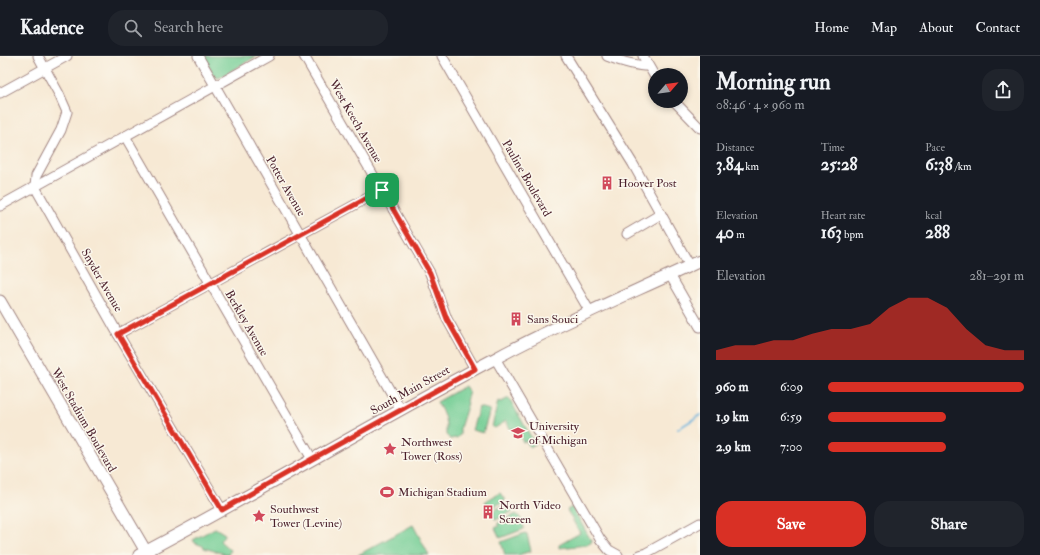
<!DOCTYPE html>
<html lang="en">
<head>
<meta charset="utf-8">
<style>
  body { margin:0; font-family:"IM FELL Double Pica",serif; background:#20242c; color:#f1f3f6; height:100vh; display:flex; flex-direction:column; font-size:15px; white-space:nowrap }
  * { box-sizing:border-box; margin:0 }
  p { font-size:13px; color:#9ea1a6 }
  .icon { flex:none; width:22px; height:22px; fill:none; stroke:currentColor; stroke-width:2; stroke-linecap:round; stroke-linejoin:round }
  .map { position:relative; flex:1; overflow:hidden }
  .drawer { display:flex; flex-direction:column; background:#171b24; width:340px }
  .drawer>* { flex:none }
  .needle { width:26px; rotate:62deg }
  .fabs { position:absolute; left:648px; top:12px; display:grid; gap:8px }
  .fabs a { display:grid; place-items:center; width:40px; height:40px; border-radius:50%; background:#171b24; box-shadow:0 2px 6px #0003; font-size:20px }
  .pin { position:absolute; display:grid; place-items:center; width:34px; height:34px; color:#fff; margin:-17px; border-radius:8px; box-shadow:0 2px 6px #0006 }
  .round { display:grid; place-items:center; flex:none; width:42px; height:42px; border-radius:16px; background:#20242c }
  .head { display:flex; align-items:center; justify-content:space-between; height:68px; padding:0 16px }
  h1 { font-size:22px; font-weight:800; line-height:30px }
  .metrics { display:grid; grid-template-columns:repeat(3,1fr); gap:6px; height:68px; padding:4px 16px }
  .metrics div { display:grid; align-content:center }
  .metrics b { font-size:17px; font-weight:800 }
  .metrics small { font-size:11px; font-weight:400 }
  .metrics p { font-size:11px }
  .chart { height:112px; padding:8px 16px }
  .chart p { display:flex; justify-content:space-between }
  .chart svg { width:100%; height:72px; margin-top:4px; fill:#d93025; opacity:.7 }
  .action { display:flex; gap:8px; margin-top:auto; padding:8px 16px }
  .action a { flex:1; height:46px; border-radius:16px; background:#d93025; color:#fff; font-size:16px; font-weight:800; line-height:46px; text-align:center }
  .action a+a { background:#20242c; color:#f1f3f6 }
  ul { padding:0 16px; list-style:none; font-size:13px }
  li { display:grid; grid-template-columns:64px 48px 1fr; align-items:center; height:30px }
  li i { height:10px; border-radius:5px; background:#d93025 }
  header { display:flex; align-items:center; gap:24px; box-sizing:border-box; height:56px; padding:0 20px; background:#171b24; border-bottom:1px solid #363941 }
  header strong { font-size:19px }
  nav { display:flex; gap:22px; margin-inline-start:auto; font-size:14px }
  .search { width:280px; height:36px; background:#20242c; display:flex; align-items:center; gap:10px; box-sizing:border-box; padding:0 14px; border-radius:16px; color:#9ea1a6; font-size:15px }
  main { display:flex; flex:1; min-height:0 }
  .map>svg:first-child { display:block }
</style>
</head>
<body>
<header>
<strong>Kadence</strong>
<div class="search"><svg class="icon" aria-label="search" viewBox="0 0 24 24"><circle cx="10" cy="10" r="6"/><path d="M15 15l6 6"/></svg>Search here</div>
<nav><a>Home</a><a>Map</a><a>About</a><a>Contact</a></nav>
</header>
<main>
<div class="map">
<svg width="700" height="499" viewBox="0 0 700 499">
  <rect width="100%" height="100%" fill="#fbf7ec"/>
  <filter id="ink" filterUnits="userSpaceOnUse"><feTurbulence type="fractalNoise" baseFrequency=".025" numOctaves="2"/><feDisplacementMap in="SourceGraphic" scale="8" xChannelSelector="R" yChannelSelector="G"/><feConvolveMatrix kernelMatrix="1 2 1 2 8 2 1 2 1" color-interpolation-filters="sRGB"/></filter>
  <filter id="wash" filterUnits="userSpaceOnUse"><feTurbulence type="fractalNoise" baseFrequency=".012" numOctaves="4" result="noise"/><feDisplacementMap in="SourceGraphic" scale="16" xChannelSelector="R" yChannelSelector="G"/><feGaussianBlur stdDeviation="0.9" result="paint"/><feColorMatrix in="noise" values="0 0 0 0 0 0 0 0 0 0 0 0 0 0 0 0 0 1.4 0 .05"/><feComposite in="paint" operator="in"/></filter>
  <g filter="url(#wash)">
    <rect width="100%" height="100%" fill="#f7e9d4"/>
    <g fill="#74ce95" stroke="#5f7660">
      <path d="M203,0h54l-38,22 -5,-2z"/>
      <path d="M465,330l4,6 -3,9 2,2 -8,25v7l-3,3 -7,1 -4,-4v-11l-2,-9 -7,-13z"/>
      <path d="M509,342l26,46 -5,3 -4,-6 -3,1 -8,-14 -4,2 -5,-9 -11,7 -3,-1 6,-26 3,1z"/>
      <path d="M479,351l11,3 -7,23 -11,-3z"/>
      <path d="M500,437l5,5v3l-16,8 -4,-8z"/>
      <path d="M508,447l5,5v3l-17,9 -5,-8z"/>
      <path d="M572,451l20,35 -5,3 -28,3v-3l21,-12 -13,-23z"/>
      <path d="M516,458c4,2 8,10 8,15l-24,9 -5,-10 4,-2 -2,-2z"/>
      <path d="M413,469l16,30h-71z"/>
      <path d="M215,472l10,6 -5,7 10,9 -2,5 -24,-7 -1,-2 -8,-3 -2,-3z"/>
      <path d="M525,477l2,1 4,17 -13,4h-13l-4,-13z"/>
    </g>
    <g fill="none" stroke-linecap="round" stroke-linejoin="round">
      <path stroke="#62b1dd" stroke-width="2" d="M678,373l22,-14"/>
    </g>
  </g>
  <g filter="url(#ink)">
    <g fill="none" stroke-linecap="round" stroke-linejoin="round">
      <g stroke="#a08480" stroke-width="11">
        <g id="minor">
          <path d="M38,0l21,38 8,18 -6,18 -25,46 -1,11 83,147 104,176"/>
          <path d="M198,0l203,354"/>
          <path d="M304,0l126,217 17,46 28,50"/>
          <path d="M442,0l148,256"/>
          <path d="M566,0l67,108 57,102"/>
          <path d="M607,0c13,5 27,10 41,10"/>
          <path d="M643,0l12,21"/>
          <path d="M0,37l67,-37"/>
          <path d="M674,45l26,27"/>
          <path d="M125,80l187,323"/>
          <path d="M0,150l269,-150"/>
          <path d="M627,178l34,-20"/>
          <path d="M670,219l30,52"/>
          <path d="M118,278l264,-144"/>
          <path d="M495,302l105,181 9,11 9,5"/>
          <path d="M640,499l6,-2 54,-30"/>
        </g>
      </g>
      <g stroke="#a08480" stroke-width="13">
        <g id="major">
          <path d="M0,245l148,254"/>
          <path d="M139,499c120,-63 237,-134 357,-197 66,-36 136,-65 204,-97"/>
        </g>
      </g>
      <use href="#minor" stroke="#fff" stroke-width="9"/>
      <use href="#major" stroke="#fff" stroke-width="11"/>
    </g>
  </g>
  <g fill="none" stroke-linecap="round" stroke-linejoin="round" filter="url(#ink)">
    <g stroke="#fff" stroke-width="8">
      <path id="route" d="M382,134l48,83 17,46 28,50 -163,90 -90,51 -104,-176z"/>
    </g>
    <use href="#route" stroke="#d93025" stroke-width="5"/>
  </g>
  <defs>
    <g id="building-bare" transform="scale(1.08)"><path d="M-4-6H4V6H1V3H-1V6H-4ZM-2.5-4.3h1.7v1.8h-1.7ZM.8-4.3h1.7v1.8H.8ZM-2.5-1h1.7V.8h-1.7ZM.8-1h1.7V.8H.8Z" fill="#d1495b" stroke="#fbf7ec" stroke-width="2.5" paint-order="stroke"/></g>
    <g id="university-bare" transform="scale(1.08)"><path d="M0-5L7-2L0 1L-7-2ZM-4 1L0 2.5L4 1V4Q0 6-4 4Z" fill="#d1495b" stroke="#fbf7ec" stroke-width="2.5" paint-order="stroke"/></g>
    <g id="sight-bare" transform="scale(1.08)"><path d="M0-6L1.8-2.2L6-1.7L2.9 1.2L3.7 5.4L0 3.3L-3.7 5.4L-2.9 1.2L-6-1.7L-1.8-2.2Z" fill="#d1495b" stroke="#fbf7ec" stroke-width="2.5" paint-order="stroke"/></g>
    <g id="stadium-bare" transform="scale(1.08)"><path d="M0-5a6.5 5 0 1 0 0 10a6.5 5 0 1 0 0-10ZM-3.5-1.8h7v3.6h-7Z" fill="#d1495b" stroke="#fbf7ec" stroke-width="2.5" paint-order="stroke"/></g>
  </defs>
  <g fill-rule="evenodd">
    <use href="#building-bare" x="607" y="127"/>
    <use href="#building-bare" x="516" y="263"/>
    <use href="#university-bare" x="518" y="377"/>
    <use href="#sight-bare" x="390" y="393"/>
    <use href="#stadium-bare" x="387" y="436"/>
    <use href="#building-bare" x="488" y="456"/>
    <use href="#sight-bare" x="259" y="460"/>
  </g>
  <g text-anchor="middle" stroke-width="3" stroke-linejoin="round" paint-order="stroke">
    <g font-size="12" fill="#4a1f2b" stroke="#fbf7ec">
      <text transform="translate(356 65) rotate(60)" y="4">West Keech Avenue</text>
      <text transform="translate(527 122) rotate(60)" y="4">Pauline Boulevard</text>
      <text transform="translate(286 130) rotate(60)" y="4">Potter Avenue</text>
      <text transform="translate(102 224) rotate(60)" y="4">Snyder Avenue</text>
      <text transform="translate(247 267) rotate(60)" y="4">Berkley Avenue</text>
      <text transform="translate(410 334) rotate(-29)" y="4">South Main Street</text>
      <text transform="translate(84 364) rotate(60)" y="4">West Stadium Boulevard</text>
    </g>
    <g font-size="12" fill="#4a1f2b" stroke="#fbf7ec" text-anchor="start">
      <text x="618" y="131">Hoover Post</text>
      <text x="527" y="267">Sans Souci</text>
      <text x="529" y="374">University<tspan x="529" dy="14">of Michigan</tspan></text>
      <text x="401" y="390">Northwest<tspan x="401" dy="14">Tower (Ross)</tspan></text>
      <text x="398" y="440">Michigan Stadium</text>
      <text x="499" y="453">North Video<tspan x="499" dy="14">Screen</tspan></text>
      <text x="270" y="457">Southwest<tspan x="270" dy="14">Tower (Levine)</tspan></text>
    </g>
  </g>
</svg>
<div class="fabs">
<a><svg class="needle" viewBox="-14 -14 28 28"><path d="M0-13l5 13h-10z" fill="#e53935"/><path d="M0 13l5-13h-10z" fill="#9ea1a6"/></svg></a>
</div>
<div class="pin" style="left:382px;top:134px;background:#1e9e55"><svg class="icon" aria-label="arrive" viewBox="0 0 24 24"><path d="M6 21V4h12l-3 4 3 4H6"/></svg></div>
</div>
<section class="drawer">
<div class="head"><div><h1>Morning run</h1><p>08:46 · 4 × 960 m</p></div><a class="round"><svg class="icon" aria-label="share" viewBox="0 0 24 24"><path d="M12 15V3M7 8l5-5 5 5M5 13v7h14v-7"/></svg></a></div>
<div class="metrics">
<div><p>Distance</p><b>3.84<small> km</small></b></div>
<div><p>Time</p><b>25:28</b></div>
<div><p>Pace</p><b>6:38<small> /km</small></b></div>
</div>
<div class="metrics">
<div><p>Elevation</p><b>40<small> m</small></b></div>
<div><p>Heart rate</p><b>163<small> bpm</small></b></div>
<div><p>kcal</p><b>288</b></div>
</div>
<div class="chart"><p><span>Elevation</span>281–291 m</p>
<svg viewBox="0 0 160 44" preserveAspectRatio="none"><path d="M0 44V38L10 35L20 35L30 32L40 32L50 28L60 25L70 25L80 22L90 12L100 6L110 6L120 12L130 25L140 35L150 38L160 38V44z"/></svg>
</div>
<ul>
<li><b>960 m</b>6:09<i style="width:100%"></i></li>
<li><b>1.9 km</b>6:59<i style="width:60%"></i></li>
<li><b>2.9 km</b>7:00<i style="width:60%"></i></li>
</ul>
<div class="action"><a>Save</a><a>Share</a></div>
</section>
</main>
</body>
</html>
